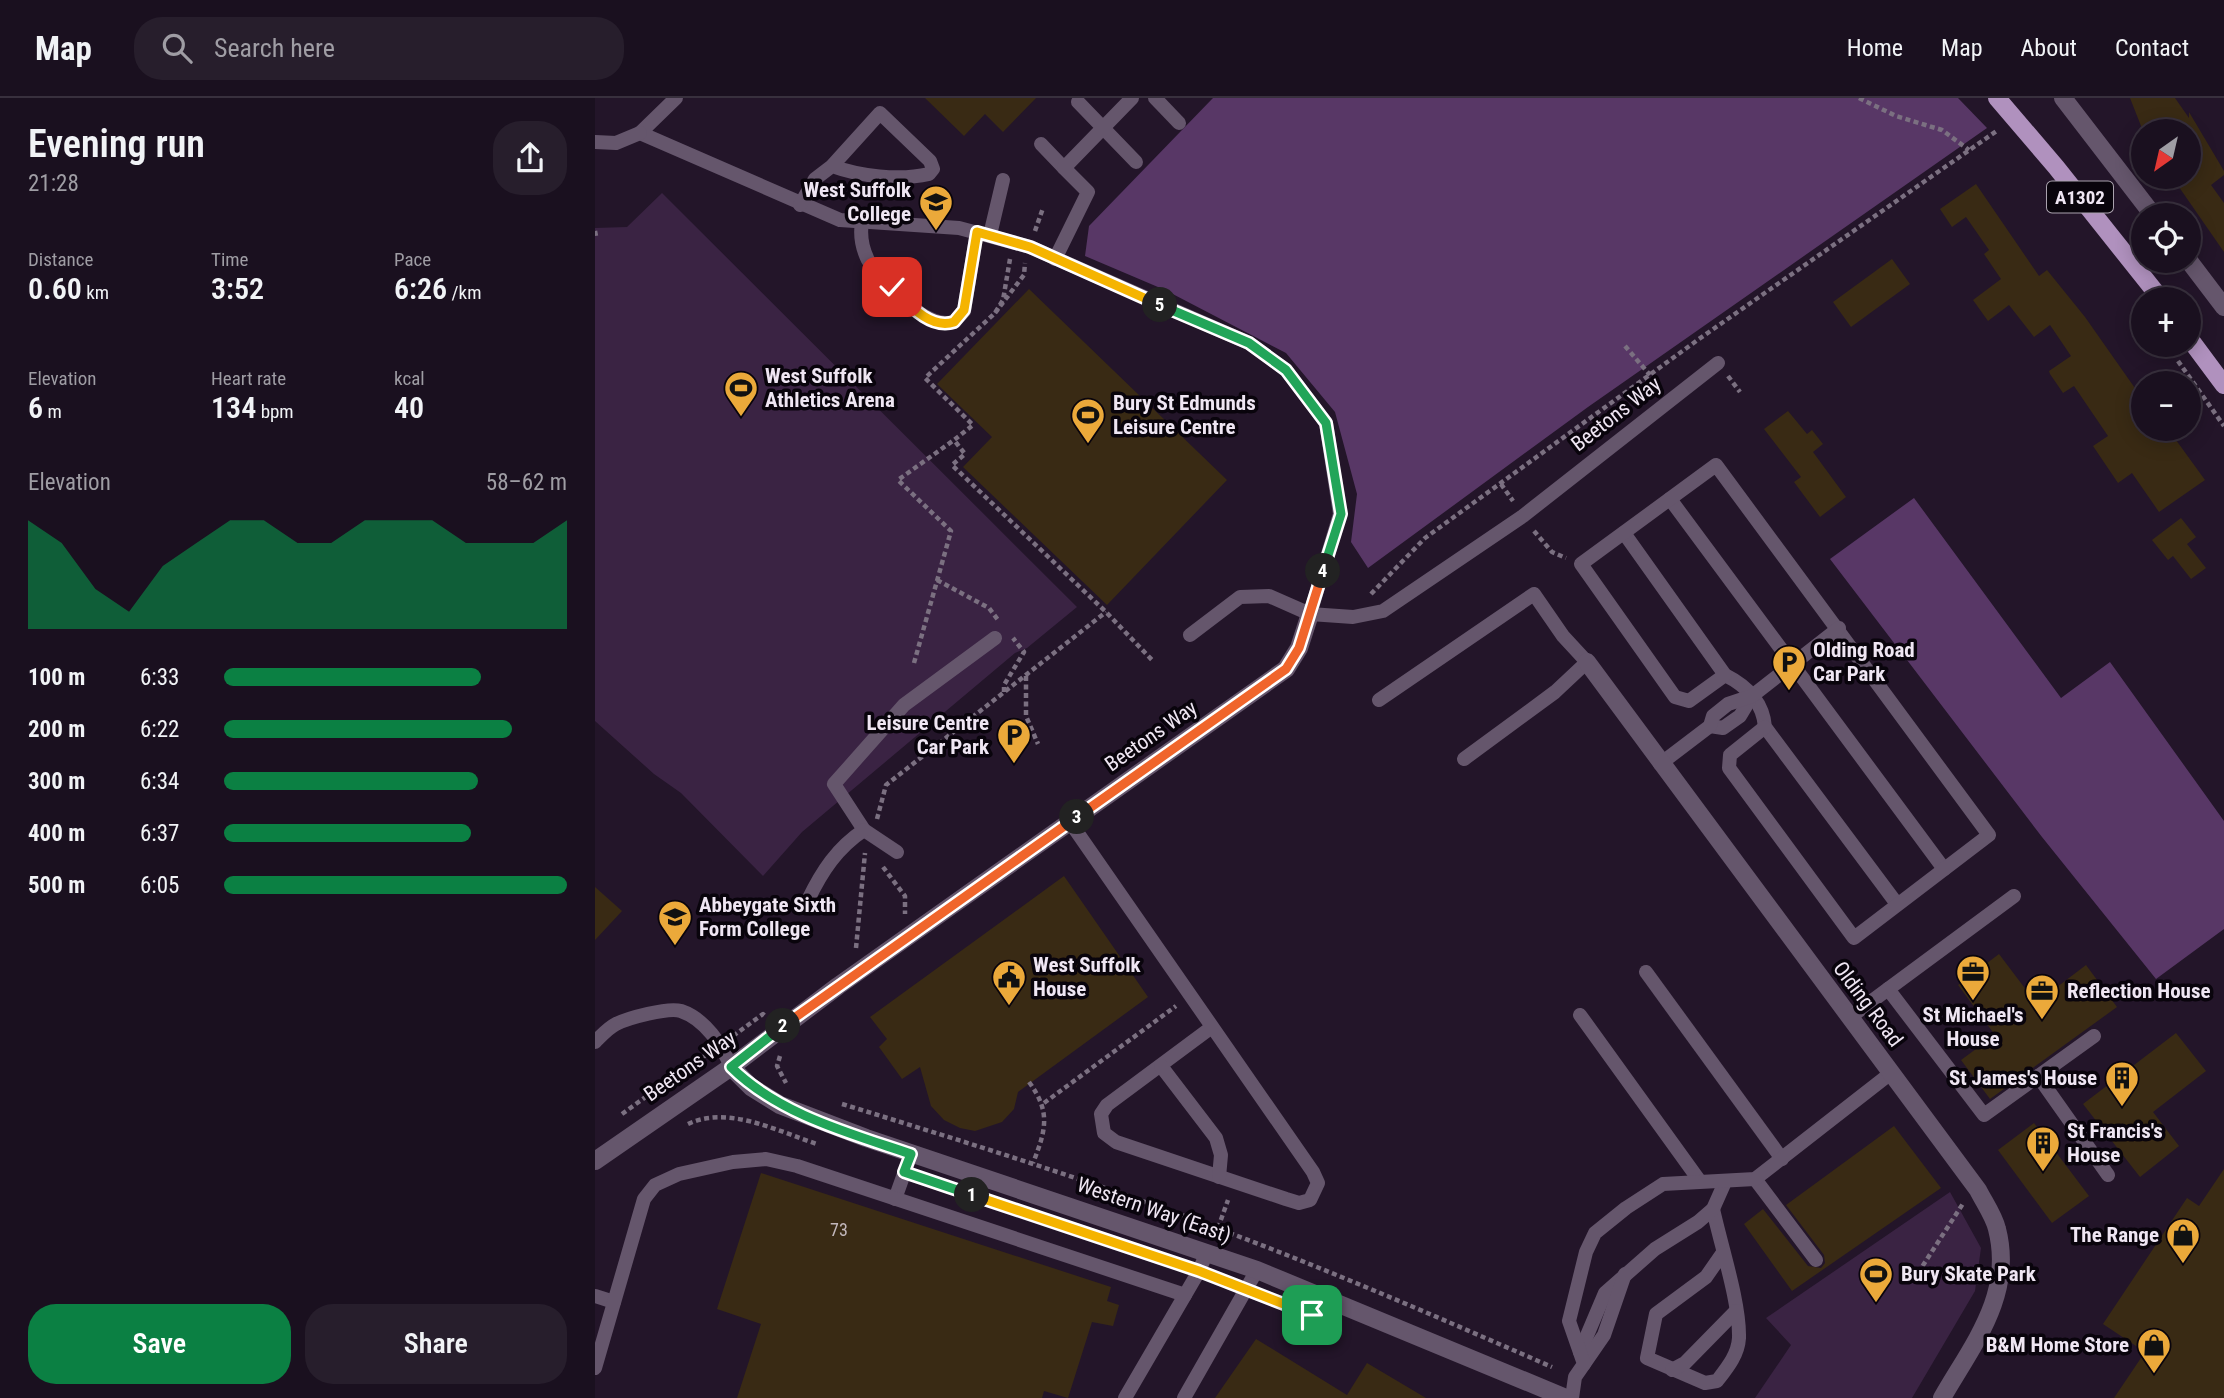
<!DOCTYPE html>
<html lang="en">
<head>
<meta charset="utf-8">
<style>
  body { margin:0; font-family:"Roboto Condensed",sans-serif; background:#271e2c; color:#f1f3f6; height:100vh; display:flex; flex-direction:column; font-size:26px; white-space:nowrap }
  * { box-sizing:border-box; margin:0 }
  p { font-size:23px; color:#9f9da4 }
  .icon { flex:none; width:38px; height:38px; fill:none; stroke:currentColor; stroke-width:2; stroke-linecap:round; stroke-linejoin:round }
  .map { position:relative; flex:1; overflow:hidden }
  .side { display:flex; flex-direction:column; background:#1a101f; width:595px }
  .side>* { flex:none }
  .needle { width:46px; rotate:214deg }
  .buttons { position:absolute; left:1536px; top:21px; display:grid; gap:14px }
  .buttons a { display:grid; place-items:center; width:70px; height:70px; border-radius:50%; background:#1a101f; box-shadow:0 4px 18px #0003,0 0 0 2px #38303d; font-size:35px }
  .pin { position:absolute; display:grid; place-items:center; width:60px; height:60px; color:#fff; margin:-30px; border-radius:14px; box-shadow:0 4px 10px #0006 }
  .km { position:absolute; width:35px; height:35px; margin:-18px; border-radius:50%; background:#222; color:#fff; font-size:19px; line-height:35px; text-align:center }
  .round { display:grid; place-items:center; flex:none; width:74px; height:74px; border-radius:28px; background:#271e2c }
  .headline { display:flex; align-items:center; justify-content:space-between; height:119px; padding:0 28px }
  h1 { font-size:38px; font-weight:600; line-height:52px }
  .stats { display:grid; grid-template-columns:repeat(3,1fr); gap:10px; height:119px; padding:7px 28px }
  .stats div { display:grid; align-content:center }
  .stats b { font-size:30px; font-weight:600 }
  .stats small { font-size:19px; font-weight:400 }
  .stats p { font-size:19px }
  .chart { height:196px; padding:14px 28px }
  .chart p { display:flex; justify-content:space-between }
  .chart svg { width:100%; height:126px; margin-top:7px; fill:#0b8043; opacity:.7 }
  .cta { display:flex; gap:14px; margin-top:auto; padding:14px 28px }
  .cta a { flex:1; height:80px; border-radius:28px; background:#0b8043; color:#fff; font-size:28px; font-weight:600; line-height:80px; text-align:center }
  .cta a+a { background:#271e2c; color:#f1f3f6 }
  ul { padding:0 28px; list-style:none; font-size:23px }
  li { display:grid; grid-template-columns:112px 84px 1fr; align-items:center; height:52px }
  li i { height:18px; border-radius:9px; background:#0b8043 }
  header { display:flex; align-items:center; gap:42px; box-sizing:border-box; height:98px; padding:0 35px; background:#1a101f; border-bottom:2px solid #38303d }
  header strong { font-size:33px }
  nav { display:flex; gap:38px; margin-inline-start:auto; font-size:24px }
  .search { width:490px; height:63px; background:#271e2c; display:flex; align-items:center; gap:18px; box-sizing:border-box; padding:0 24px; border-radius:28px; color:#9f9da4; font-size:26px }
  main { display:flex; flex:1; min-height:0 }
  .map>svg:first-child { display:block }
</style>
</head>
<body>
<header>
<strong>Map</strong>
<div class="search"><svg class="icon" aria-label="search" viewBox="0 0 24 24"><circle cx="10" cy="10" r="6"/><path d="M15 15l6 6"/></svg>Search here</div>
<nav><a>Home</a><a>Map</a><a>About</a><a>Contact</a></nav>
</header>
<main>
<section class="side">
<div class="headline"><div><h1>Evening run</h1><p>21:28</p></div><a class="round"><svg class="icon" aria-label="share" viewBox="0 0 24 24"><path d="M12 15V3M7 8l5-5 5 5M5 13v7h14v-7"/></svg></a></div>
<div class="stats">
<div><p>Distance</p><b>0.60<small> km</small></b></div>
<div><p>Time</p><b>3:52</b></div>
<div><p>Pace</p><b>6:26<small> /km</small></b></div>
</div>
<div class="stats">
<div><p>Elevation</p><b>6<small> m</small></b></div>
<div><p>Heart rate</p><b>134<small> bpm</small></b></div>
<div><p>kcal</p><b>40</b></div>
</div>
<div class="chart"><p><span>Elevation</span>58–62 m</p>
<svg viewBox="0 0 160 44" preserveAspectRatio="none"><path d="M0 44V6L10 14L20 30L30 38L40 22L50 14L60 6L70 6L80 14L90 14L100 6L110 6L120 6L130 14L140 14L150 14L160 6V44z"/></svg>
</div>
<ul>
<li><b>100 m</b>6:33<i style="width:75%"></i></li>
<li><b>200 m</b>6:22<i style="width:84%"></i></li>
<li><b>300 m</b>6:34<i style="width:74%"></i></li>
<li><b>400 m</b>6:37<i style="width:72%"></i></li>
<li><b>500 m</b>6:05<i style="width:100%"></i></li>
</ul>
<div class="cta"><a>Save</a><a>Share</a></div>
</section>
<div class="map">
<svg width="1629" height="1300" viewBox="0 0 1629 1300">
  <rect width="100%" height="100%" fill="#231529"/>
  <g fill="#3a2343">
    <path d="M67,95l415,414 -50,41 -12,5 -213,179 -39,44 -82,-83 -27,-19 -59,-53v-493l32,-1z"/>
    <path d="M1355,1094l31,56 -6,43 -63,107h-157l36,-53 -25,-27z"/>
  </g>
  <g fill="#583766">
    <path d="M618,0h745l29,30 -399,279 -220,161 -17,-26 6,-48 -22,-82 -49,-59 -121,-63 -80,-34 4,-30z"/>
    <path d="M1319,400l147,200 49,-36 114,159v108l-68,50 -114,-142 -212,-278z"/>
  </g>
  <g fill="#392a14">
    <path d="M330,0h111l-33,34 -18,-18 -21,22z"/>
    <path d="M1535,0h45l14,20v-6l35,59v4l-13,10 13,18v49l-52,-75h17v-46h-46z"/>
    <path d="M1381,86l63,92 8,-6 38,47 59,84v28h24l37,51 -46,32 -27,-39 -14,10 -25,-37 15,-10 -34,-50 -11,7 -13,-19 -1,-3 22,-15 -21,-31 -16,12 -25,-32 -21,16 -15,-21 28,-21 -17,-25 5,-4 -23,-33 -14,10 -12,-18z"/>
    <path d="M1297,161l18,25 -59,43 -18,-25z"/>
    <path d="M434,191l198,191 -120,125 -144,-138 29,-30 -55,-53z"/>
    <path d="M1193,313l19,23 5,-4 11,14 -10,8 33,45 -26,20 -26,-35 7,-5 -37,-48z"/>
    <path d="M1586,420l15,19 -9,7 19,24 -15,11 -18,-23 -5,4 -16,-20z"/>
    <path d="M469,778l84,121 -130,95 -4,17 -12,13 -27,9 -15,-3 -16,-8 -13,-14 -11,-39 -18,12 -23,-32 8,-8 -17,-22z"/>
    <path d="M0,789l27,24 -27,29z"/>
    <path d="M1404,856l37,49 50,-38 31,42 -127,92 -29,-39 34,-25 -37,-50z"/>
    <path d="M1581,935l30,38 -53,41 26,34 -39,31 -57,-73z"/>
    <path d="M1439,1025l55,73 -37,27 -54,-73z"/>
    <path d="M1299,1028l47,62 -149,103 -48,-67 19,-15 45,57 13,2 4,-5 -1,-8 -38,-50z"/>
    <path d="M1629,1071v229h-110l31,-46 -42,-28 84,-126 12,8z"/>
    <path d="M166,1075l350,114 -4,14 12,4 -6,21 -21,-4 -24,76 -24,-7 -2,7h-305l24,-74 -44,-15z"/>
    <path d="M661,1241l91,56 20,-32 59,35h-211z"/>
  </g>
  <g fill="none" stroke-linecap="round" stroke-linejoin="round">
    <g stroke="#7b7081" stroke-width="4.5" stroke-dasharray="5 3.5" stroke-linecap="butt">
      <path d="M1264,0l37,18 46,14 27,20"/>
      <path d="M0,133l1,5"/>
      <path d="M440,133l8,-23"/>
      <path d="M415,161l-7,41 -8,13 -70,65 48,47 -19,15 11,14 -13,11 154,147 47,49"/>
      <path d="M400,215l29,-38 1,-12"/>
      <path d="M1571,247l6,9"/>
      <path d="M1030,248l25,29"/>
      <path d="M1583,263l46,65"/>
      <path d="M1133,278l12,16"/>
      <path d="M906,386l12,17"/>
      <path d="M939,433l18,21 14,6"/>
      <path d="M342,482l52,28 9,12"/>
      <path d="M776,496l54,-56 274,-199 299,-209"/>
      <path d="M319,565l37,-132 -53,-51 56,-40"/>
      <path d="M431,578v40l12,28"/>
      <path d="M409,594v-7l20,-33 -11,-14"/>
      <path d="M282,721l9,-34 220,-173"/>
      <path d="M288,769l22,29v18"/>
      <path d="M261,850l9,-95"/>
      <path d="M138,938l30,-22 2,2"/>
      <path d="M185,958l-3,10 9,17"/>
      <path d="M434,984c22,30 17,48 4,81"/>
      <path d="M67,995l-4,-5 48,-33"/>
      <path d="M449,1005l132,-97"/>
      <path d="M247,1006c127,39 253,78 377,125 113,42 223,90 333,138"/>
      <path d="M27,1016l36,-26"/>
      <path d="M93,1026c40,-19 89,7 129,20"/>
      <path d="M623,1130l10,-28"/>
      <path d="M1323,1175l46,-71"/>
    </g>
    <g stroke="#65566c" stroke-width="14">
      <path d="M81,0l-36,35 200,87 119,8 71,19 219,96 37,27 40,53 14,91 -30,100"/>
      <path d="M560,0l24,25"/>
      <path d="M483,4l58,60"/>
      <path d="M0,44l21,1 24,-10"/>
      <path d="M446,46l23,24"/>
      <path d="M205,107l15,-26 17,-13c27,10 67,15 97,8l4,-5 -3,-8 -50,-48 -48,53"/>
      <path d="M267,124c-2,12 0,26 6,38 12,22 59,71 86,62l10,-11 13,-79"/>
      <path d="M395,137l13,-55"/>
      <path d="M460,161l33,-67 -24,-24 68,-70"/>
      <path d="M1075,401l274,370"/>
      <path d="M1029,435l101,142c22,11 38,27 40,52l132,177"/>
      <path d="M595,537l50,-38 29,-1 41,18 43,3 30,-6 140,-95 195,-153"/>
      <path d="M1130,577l-36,26 -14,-4 -94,-133 135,-99 273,370 -135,103 -125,-170 1,-13 35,-28"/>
      <path d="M784,602l155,-106 29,42 24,26 -32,30 -91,67"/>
      <path d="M1115,628l13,2 17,-12 12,-20"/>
      <path d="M1065,666l50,-38 3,-10 15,-12 24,-8 87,-68"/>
      <path d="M475,724l243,350 5,11 -8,17 -11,3 -13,-4 -170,-57 -12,-9 -3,-19 6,-9 105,-78"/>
      <path d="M302,754l-33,-22 -30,-46 70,-79 91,-67"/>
      <path d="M213,802c14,-29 29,-52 56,-70"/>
      <path d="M1051,874l136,187"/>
      <path d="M1293,891l96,126 110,-79"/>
      <path d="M985,917l119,165"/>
      <path d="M1254,920l165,-122"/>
      <path d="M0,944c6,-6 13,-14 21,-18 12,-6 52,-17 65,-13 24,8 41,34 50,56"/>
      <path d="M566,968l55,72 5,17 -2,22"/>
      <path d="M1443,978l70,99"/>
      <path d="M1160,1081l61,81"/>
      <path d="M300,1101l16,-45"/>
      <path d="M1118,1111c8,37 27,94 26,129 -1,17 -12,30 -22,43l-12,2 -58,-25 9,-44 50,-37 16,-23"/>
      <path d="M0,1198l19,6"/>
      <path d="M985,1254l25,-59 50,-44 43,-27 15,-13 12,-27"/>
      <path d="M989,1266l20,-29 21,-61"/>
      <path d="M0,1270l49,-169 11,-14 24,-11 54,-12 33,-3 31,7 388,129"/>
      <path d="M1077,1272l13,-7 51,-52"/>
      <path d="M530,1300l74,-127 8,-19"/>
      <path d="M589,1300l73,-128"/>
      <path d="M977,1300l3,-21 9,-13 -15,-43 17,-69 9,-19 31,-25 37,-24 92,-5 136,-106"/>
    </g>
    <g stroke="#65566c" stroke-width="18">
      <path d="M1468,0l90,117"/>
      <path d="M1594,163l35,46"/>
      <path d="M992,564l391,528c6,12 16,26 19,39 17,66 -24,115 -55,169"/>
      <path d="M136,969l107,-81 448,-317 13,-21 11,-34"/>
    </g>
    <path stroke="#65566c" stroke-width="18" d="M0,1063l136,-94 20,20 29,18 86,33 391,132 309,128"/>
    <g stroke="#b091be" stroke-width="18">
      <path d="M1402,0l59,69 105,132"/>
      <path d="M1594,240l35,47"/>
    </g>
  </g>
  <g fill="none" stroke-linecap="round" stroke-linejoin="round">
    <g stroke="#fff" stroke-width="14">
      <path id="split-1" d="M377,1097l227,76 113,44"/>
    </g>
    <g stroke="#fff" stroke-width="14">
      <path id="split-2" d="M188,928l-52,41c47,47 118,66 180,87l-7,18 68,23"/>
    </g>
    <g stroke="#fff" stroke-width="14">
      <path id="split-3" d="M188,928l294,-209"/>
    </g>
    <g stroke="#fff" stroke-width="14">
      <path id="split-4" d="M482,719l209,-148 13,-21 24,-77"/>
    </g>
    <g stroke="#fff" stroke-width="14">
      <path id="split-5" d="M565,207l89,38 37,27 40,53 15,91 -18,57"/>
    </g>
    <g stroke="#fff" stroke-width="14">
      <path id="split-6" d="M297,189c16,16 37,43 62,35l10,-12 13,-78 53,15 130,58"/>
    </g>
    <use href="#split-1" stroke="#f5b400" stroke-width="9"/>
    <use href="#split-2" stroke="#22a559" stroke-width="9"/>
    <use href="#split-3" stroke="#f0652b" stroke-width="9"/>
    <use href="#split-4" stroke="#f0652b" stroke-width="9"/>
    <use href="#split-5" stroke="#22a559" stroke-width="9"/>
    <use href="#split-6" stroke="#f5b400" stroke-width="9"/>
  </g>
  <defs>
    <g id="university-pin" transform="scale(1.75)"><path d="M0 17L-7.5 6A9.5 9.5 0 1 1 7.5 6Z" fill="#eba93a" stroke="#09040c"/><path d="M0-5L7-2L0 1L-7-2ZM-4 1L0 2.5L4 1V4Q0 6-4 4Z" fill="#111"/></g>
    <g id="stadium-pin" transform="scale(1.75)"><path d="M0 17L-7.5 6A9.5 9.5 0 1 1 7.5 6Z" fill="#eba93a" stroke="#09040c"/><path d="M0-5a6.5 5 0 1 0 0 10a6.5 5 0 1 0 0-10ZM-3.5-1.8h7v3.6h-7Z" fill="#111"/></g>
    <g id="parking-pin" transform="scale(1.75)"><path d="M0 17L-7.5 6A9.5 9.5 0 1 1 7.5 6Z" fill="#eba93a" stroke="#09040c"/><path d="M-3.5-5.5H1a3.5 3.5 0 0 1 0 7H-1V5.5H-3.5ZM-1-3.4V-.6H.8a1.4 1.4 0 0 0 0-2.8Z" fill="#111"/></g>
    <g id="office-pin" transform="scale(1.75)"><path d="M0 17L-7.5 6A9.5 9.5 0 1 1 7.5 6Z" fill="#eba93a" stroke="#09040c"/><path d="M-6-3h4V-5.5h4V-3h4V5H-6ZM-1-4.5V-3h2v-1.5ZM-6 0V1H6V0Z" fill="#111"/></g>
    <g id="civic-pin" transform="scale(1.75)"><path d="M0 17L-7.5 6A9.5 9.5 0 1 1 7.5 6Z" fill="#eba93a" stroke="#09040c"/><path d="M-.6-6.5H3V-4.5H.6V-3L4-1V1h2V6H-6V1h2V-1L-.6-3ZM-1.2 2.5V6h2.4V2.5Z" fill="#111"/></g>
    <g id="building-pin" transform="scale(1.75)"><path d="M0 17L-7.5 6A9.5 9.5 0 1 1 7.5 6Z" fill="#eba93a" stroke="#09040c"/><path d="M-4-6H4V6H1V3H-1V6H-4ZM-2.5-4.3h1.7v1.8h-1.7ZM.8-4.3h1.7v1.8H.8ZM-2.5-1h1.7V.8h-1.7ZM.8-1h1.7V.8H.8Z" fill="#111"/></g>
    <g id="shop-pin" transform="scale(1.75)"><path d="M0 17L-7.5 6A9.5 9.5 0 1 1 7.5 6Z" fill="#eba93a" stroke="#09040c"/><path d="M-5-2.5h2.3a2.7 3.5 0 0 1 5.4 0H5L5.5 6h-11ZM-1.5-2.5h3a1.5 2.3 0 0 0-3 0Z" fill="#111"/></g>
  </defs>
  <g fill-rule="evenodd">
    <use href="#university-pin" x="341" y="104"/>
    <use href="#stadium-pin" x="146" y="290"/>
    <use href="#stadium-pin" x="493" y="317"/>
    <use href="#parking-pin" x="1194" y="564"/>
    <use href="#parking-pin" x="419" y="637"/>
    <use href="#university-pin" x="80" y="819"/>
    <use href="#office-pin" x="1378" y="874"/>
    <use href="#civic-pin" x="414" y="879"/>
    <use href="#office-pin" x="1447" y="893"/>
    <use href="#building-pin" x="1527" y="980"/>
    <use href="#building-pin" x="1448" y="1045"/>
    <use href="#shop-pin" x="1588" y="1137"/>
    <use href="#stadium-pin" x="1281" y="1176"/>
    <use href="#shop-pin" x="1559" y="1247"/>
  </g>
  <g text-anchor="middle" stroke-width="7" stroke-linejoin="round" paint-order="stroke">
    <g font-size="18" fill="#c2b7bb">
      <text x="244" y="1138">73</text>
    </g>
    <rect fill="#09040c" stroke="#aaa2ae" stroke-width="2" x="1452" y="83.5" width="66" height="31" rx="5"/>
    <g font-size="19" font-weight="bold" fill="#efe6f3">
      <text x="1485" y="106">A1302</text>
    </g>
    <g font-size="21" font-weight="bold" fill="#efe6f3" stroke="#09040c" text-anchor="start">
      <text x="316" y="99" text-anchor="end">West Suffolk<tspan x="316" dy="24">College</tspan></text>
      <text x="170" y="285">West Suffolk<tspan x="170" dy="24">Athletics Arena</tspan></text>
      <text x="518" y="312">Bury St Edmunds<tspan x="518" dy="24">Leisure Centre</tspan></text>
      <text x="1218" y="559">Olding Road<tspan x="1218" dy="24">Car Park</tspan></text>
      <text x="394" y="632" text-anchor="end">Leisure Centre<tspan x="394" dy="24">Car Park</tspan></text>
      <text x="104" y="814">Abbeygate Sixth<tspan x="104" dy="24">Form College</tspan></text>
      <text x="438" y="874">West Suffolk<tspan x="438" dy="24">House</tspan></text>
      <text x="1472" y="900">Reflection House</text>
      <text x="1378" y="924" text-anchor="middle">St Michael's<tspan x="1378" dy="24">House</tspan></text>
      <text x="1502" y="987" text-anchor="end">St James's House</text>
      <text x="1472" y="1040">St Francis's<tspan x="1472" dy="24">House</tspan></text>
      <text x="1564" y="1144" text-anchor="end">The Range</text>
      <text x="1306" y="1183">Bury Skate Park</text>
      <text x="1534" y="1254" text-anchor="end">B&amp;M Home Store</text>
    </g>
    <g font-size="21" fill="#efe6f3" stroke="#09040c">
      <text transform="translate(1021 316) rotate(-38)" y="7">Beetons Way</text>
      <text transform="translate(556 638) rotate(-35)" y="7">Beetons Way</text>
      <text transform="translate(1273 906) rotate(53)" y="7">Olding Road</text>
      <text transform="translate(95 968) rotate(-35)" y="7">Beetons Way</text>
      <text transform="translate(559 1112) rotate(19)" y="7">Western Way (East)</text>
    </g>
  </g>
</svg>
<div class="buttons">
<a><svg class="needle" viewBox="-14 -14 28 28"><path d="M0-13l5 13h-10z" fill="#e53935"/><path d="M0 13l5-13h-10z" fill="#9f9da4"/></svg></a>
<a><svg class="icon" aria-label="locate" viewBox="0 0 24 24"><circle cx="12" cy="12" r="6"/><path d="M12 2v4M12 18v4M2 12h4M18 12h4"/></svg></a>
<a>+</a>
<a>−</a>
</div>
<div class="pin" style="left:717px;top:1217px;background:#1e9e55"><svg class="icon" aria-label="arrive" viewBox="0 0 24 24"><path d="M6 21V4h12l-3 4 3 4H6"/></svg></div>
<div class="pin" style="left:297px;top:189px;background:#d93025"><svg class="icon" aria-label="check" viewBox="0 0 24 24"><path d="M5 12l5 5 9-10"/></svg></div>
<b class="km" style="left:377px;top:1097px">1</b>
<b class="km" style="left:188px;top:928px">2</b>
<b class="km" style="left:482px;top:719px">3</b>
<b class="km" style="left:728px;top:473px">4</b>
<b class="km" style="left:565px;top:207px">5</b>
</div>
</main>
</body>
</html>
